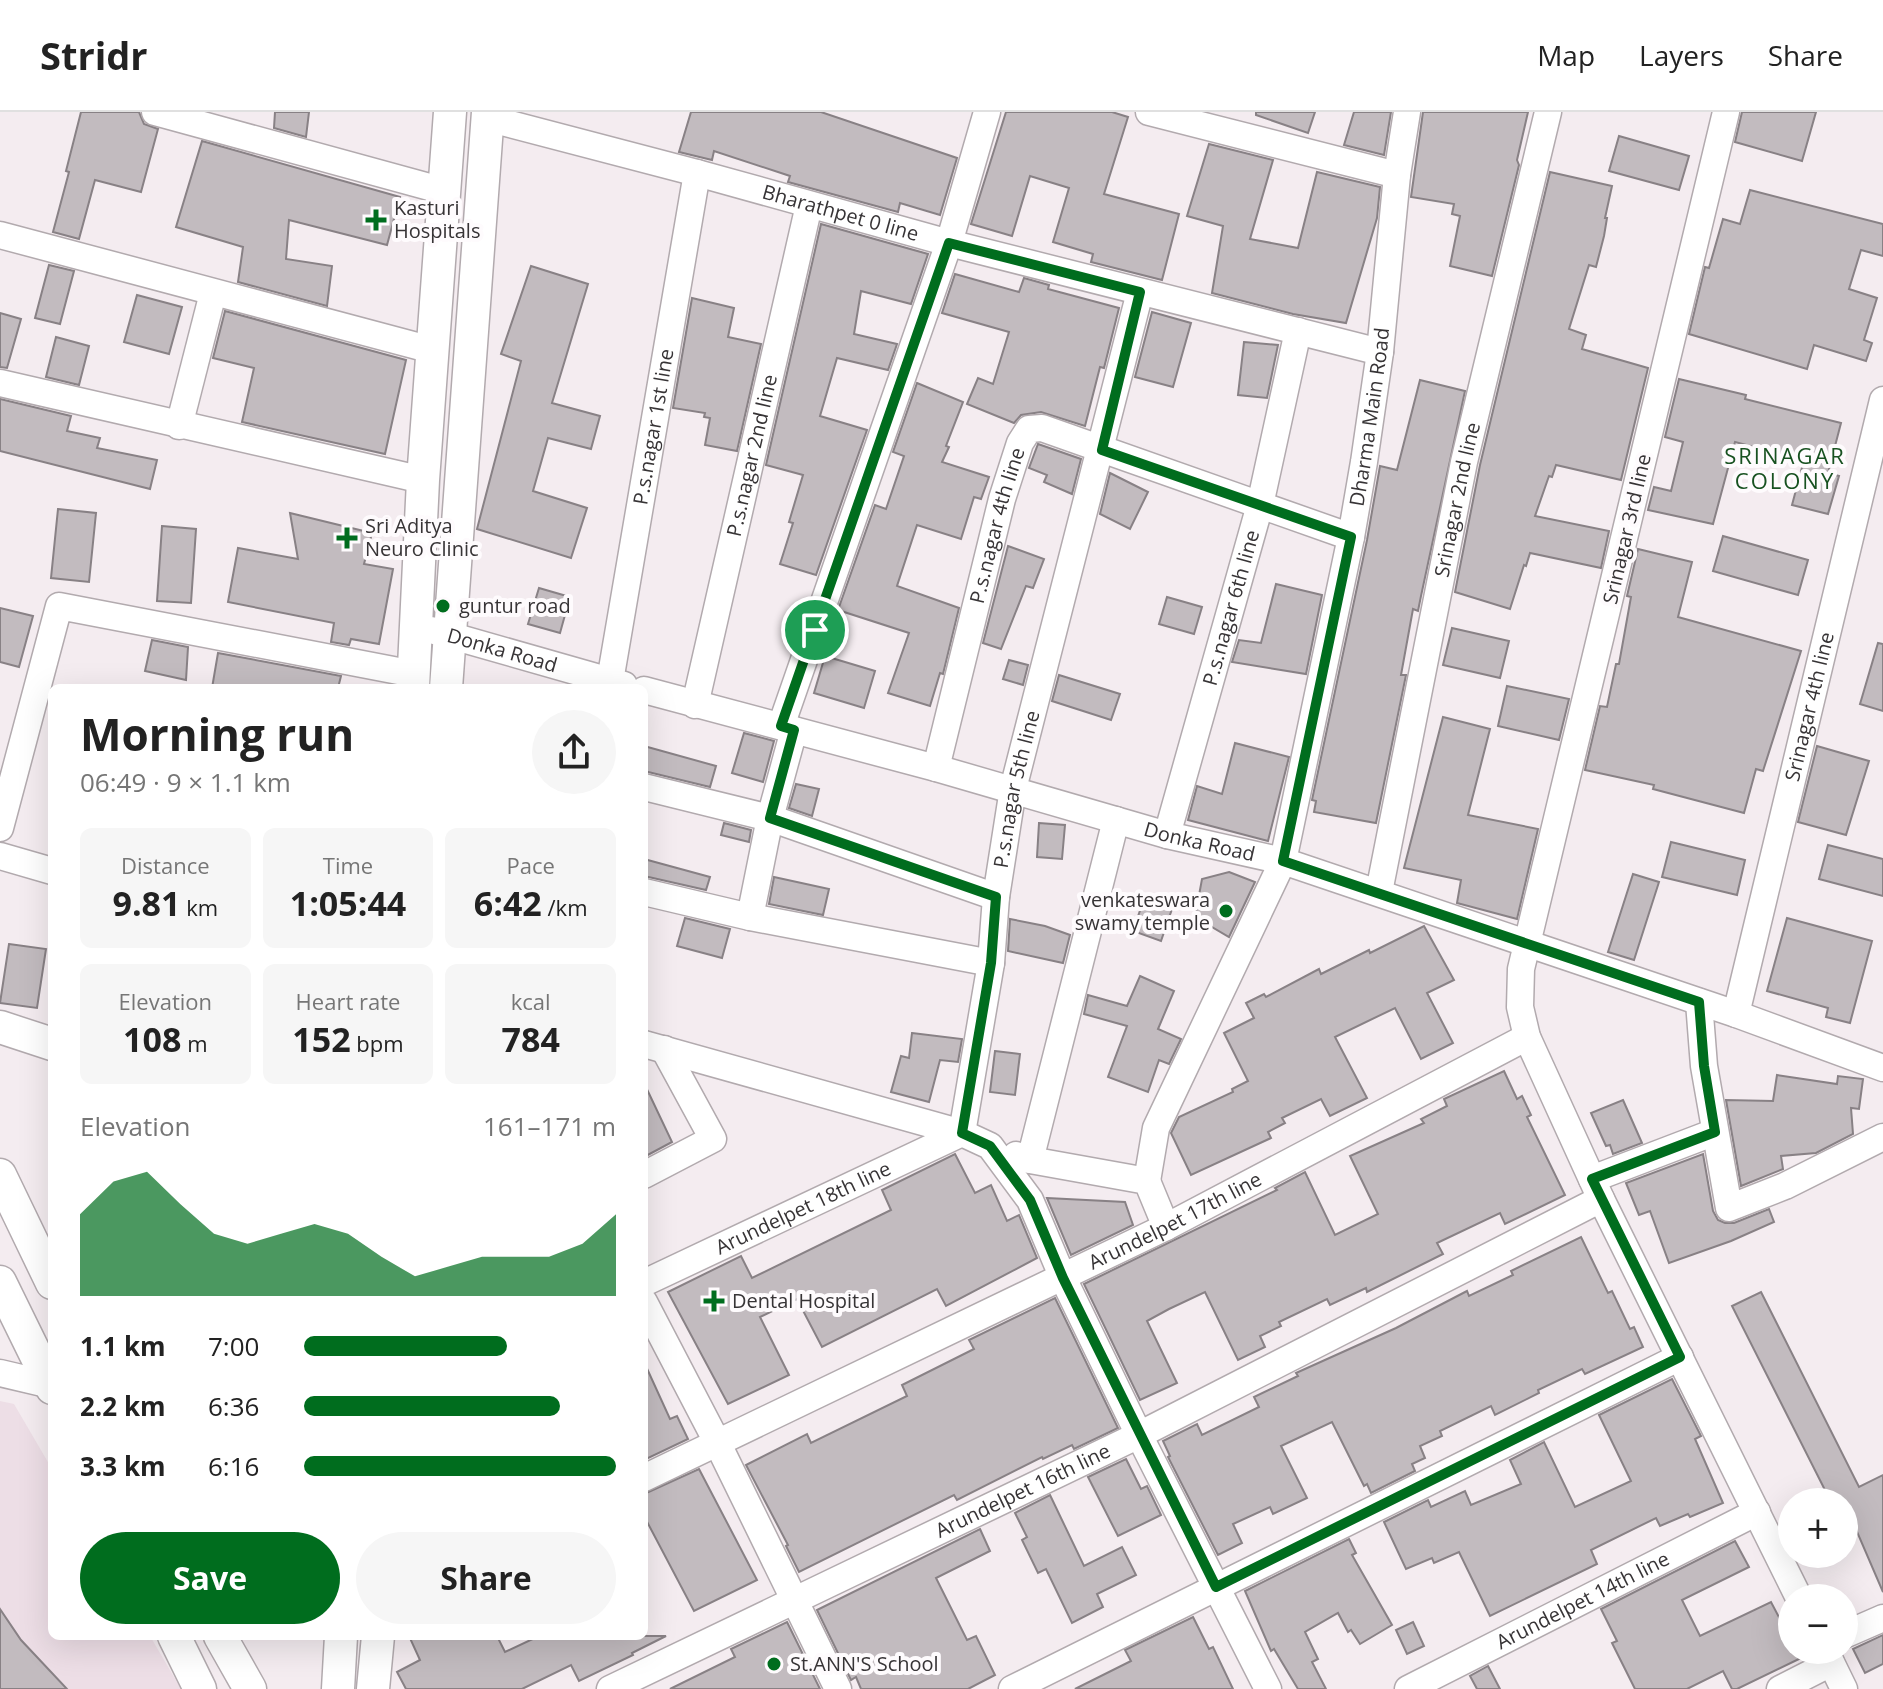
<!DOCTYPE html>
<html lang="en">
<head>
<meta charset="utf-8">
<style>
  body { margin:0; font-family:"Open Sans",sans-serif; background:#f6f6f6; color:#222; height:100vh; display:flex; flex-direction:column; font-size:30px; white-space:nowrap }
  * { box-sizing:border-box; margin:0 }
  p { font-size:26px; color:#767676 }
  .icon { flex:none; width:44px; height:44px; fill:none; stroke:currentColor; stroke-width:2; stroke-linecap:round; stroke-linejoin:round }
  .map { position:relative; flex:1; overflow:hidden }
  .details { position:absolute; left:48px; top:572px; width:600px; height:956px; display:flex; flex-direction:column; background:#fff; border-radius:12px; box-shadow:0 8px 32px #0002 }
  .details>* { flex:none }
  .controls { position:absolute; left:1778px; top:1376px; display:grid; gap:16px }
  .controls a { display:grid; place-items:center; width:80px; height:80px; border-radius:50%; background:#fff; box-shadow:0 8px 32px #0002; font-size:40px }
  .pin { position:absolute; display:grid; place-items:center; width:68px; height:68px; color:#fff; margin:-34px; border:4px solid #fff; border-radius:50%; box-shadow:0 2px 8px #0007 }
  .round { display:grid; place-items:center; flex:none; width:84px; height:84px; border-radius:42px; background:#f6f6f6 }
  .overview { display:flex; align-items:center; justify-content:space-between; height:136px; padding:0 32px }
  h1 { font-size:44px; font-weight:700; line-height:60px }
  .stats { display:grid; grid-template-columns:repeat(3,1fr); gap:12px; height:136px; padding:8px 32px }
  .stats div { display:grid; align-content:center; border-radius:12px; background:#f6f6f6; text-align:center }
  .stats b { font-size:34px; font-weight:700 }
  .stats small { font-size:22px; font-weight:400 }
  .stats p { font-size:22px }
  .chart { height:224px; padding:16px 32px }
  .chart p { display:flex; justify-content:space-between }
  .chart svg { width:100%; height:144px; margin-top:8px; fill:#006d1e; opacity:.7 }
  .action { display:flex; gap:16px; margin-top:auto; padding:16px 32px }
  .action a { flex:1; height:92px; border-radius:48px; background:#006d1e; color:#fff; font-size:32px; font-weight:700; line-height:92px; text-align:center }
  .action a+a { background:#f6f6f6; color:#222 }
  ul { padding:0 32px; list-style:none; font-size:26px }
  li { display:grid; grid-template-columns:128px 96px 1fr; align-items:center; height:60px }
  li i { height:20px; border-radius:10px; background:#006d1e }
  header { display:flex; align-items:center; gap:48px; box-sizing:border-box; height:112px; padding:0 40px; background:#fff; border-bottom:2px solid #e0e0e0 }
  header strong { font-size:38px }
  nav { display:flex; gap:44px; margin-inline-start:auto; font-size:28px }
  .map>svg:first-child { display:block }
</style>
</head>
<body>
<header>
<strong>Stridr</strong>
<nav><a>Map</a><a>Layers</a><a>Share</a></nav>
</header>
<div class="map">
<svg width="1883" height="1577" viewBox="0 0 1883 1577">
  <rect width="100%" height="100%" fill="#f4ecf0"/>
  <path fill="#eddee6" d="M0,1289l14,3 38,65v167h98l31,53h-181z"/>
  <g fill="#c2bbbf" stroke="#888185" stroke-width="2">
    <path d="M81,0h58l5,12 14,5 -17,63 -46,-12 -16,59 -26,-7 16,-60 -3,-1z"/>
    <path d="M275,0h34l-3,25 -32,-9z"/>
    <path d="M691,0h130l136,46 -17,57 -40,-12 -2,9 -110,-30 2,-6 -76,-25 -2,9 -33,-8z"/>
    <path d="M1006,0h106l16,5 -24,77 75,20 -17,66 -71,-18 2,-8 -40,-12 16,-54 -39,-12 -18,60 -41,-12z"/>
    <path d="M1256,0h59l-7,21 -52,-18z"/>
    <path d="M1354,0h37l-7,43 -40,-10z"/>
    <path d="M1423,0h105l-11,48 2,5 -27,111 -42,-10 10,-50 -8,-2 2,-10 -43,-7z"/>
    <path d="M1742,0h74l-14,49 -67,-19z"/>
    <path d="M1619,24l70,20 -10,34 -70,-19z"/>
    <path d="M202,29l198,56 -13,48 -98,-25 -3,39 46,7 -5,40 -89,-24 5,-35 -67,-20z"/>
    <path d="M1209,32l64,16 -23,79 48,9 19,-76 63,15 -3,31 -31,105 -53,-9 -81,-21 11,-67 -36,-10z"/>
    <path d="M1550,60l62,14 -7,32h2l-3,18 -8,31 -7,-2 -20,64 17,6 -4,14 66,19 -27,112 -65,-15 -4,12 -3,-1 -14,40 74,15 -8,37 -71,-15 -4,13 -2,-1 -14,44 -55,-17 25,-127z"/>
    <path d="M1750,78l133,34v32l-22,-6 -12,39 28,9 -13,42 8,3 -6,18 -52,-16 -7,24 -118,-35 16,-67 4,1 14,-49 17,5z"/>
    <path d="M821,112l107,30 -17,50 -50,-13 -7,43 43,10 -9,26 -51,-12 -17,58 47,14 -51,145 -36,-11 13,-41 -4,-1 14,-47 -37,-10z"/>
    <path d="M49,153l25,6 -14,53 -25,-6z"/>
    <path d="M531,154l57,18 -36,119 48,13 -9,33 -43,-11 -15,53 54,17 -16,50 -94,-29 44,-168 -20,-7z"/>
    <path d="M955,162l64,18 5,-14 25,7 -1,4 71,19 -15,60 -4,-1 -15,59 -44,-14 -20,3 -7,8 -47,-19 11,-26 15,6 16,-52 -67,-19z"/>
    <path d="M137,183l45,12 -13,47 -45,-12z"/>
    <path d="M692,186l42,10 -6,29 33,7 -24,107 -32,-6 5,-27 -6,-1 1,-4 -32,-5z"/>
    <path d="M225,199l181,49 -21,94 -143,-32 12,-54 -41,-10z"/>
    <path d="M1152,200l39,11 -18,64 -38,-10z"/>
    <path d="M0,201l21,6 -14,49 -7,-1z"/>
    <path d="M56,225l33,9 -10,39 -33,-8z"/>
    <path d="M1244,230l34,3 -11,53 -29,-3z"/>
    <path d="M1679,267l67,16 -1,4 96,24 -13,50 11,3 -11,38 -36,-9 12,-45 -69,-18 -22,82 -65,-14 6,-23 17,4 12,-49 -18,-5z"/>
    <path d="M1420,268l45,11 -44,205 -3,15 -5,-2 -12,66h5l-30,148 -62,-11 2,-11 -4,-1 55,-260 13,-74 17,4z"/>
    <path d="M917,271l46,19 -17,44 3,1 -7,15 47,15 -8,22 -7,-2 -13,42 -44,-14 -20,61 62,22 -16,66 -3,-1 -10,33 -42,-13 21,-60 -71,-23 37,-105 11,4 18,-53 -11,-4z"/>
    <path d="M0,287l71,17 -4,15 33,7 -3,10 60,12 -7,29 -150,-38z"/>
    <path d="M1038,332l43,15 -9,35 -28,-12 3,-7 -18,-7z"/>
    <path d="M1110,361l38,19 -18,37 -30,-15z"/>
    <path d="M58,397l38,4 -7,69 -38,-4z"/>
    <path d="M290,401l82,20 -8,31 29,5 -14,75 -28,-5 -2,6 -18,-3 3,-19 -106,-21 10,-54 60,11z"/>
    <path d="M162,414l34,3 -5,74 -34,-2z"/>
    <path d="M1723,424l85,24 -10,35 -85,-24z"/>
    <path d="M1008,434l36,13 -11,29 -7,-2 -25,63 -18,-6z"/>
    <path d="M1638,437l54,13 -14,55 123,34 -38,120 -7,-2 -12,44 -91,-24 1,-4 -69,-15 15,-64 7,1 9,-43h3l12,-67 -4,-1z"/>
    <path d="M1276,472l46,11 -16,79 -74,-12 7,-22 22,3z"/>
    <path d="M539,476l31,9 -10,36 -32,-9z"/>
    <path d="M1167,485l35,10 -8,27 -35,-10z"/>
    <path d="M0,496l33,8 -14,51 -19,-5z"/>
    <path d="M1452,516l57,13 -9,37 -57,-13z"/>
    <path d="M152,528l36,7 -2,33 -41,-9z"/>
    <path d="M1878,531l5,1v67l-23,-7z"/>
    <path d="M218,541l123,23 -3,12h-126z"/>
    <path d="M825,544l50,15 -11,37 -50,-15z"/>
    <path d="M1009,548l19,5 -5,20 -20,-6z"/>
    <path d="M1059,563l61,19 -9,26 -59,-19z"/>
    <path d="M1507,574l62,13 -10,41 -61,-14z"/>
    <path d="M1443,605l47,12 -22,86 70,14 -21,90 -60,-16 4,-23 -57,-12z"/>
    <path d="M744,621l30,8 -11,41 -31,-9z"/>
    <path d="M1235,631l54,14 -21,84 -80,-21 9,-34 25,8z"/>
    <path d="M644,634l72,20 -6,21 -66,-16z"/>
    <path d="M1817,634l52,15 -23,74 -48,-13z"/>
    <path d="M796,672l23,5 -7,27 -23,-8z"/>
    <path d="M724,711l27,7 -2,12 -28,-7z"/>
    <path d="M1039,711l26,2 -3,34 -25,-2z"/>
    <path d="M1671,730l74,18 -8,35 -75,-18z"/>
    <path d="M1828,733l55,14v37l-64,-17z"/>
    <path d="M644,747l66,18 -4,13 -62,-14z"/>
    <path d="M1229,760l26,10 -26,55 -34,-20 7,-38z"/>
    <path d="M1633,762l26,8 -25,78 -26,-8z"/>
    <path d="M774,765l55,12 -6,26 -54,-11z"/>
    <path d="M1145,784l28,10 -12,35 -28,-10z"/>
    <path d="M685,806l45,11 -8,29 -45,-12z"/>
    <path d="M1787,806l85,23 -22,82 -24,-6 2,-9 -61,-17z"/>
    <path d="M1010,807l35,7 25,9 -7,28 -55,-12z"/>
    <path d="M1424,814l30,54 -27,13 26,50 -32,16 -26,-51 -60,29 32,61 -37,18 -9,-17 -39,19 3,5 -17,9 3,6 -80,37 -20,-42 8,-16 54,-25 -1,-3 16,-8 -24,-48 30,-15 -8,-15 18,-9 2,3 53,-28 2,5 48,-24 1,3z"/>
    <path d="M9,832l37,5 -9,59 -37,-5z"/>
    <path d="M1140,864l34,15 -16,38 23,10 -12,25 -10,-4 -11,32 -40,-15 19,-51 -43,-12 4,-19 39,11z"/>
    <path d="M912,921l50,6 -4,23 -18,-2 -11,42 -38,-10 10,-36 8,2z"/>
    <path d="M995,939l25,3 -5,41 -25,-3z"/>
    <path d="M1504,959l13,28 5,-3 9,19 -4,2 38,78 -60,29 -5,-11 -63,30 6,11 -76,38 -1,-4 -36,17 -3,-6 -48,23 2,4 -21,10 5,11 -27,13 -33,-68 -36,17 -22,12 30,62 -37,17 -56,-116 193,-94 -2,-2 30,-16 30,63 43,-21 -28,-58 74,-33 -3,-4 26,-13 -3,-7z"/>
    <path d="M1777,963l60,9 1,-8 25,3 -4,30 -8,-1 2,26 -37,19 -35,3 2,13 -42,17 -15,-86 47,1z"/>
    <path d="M644,971l28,59 -28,15z"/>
    <path d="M1623,988l19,43 -29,11 -3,-9 -4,1 -15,-33z"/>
    <path d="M955,1042l20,39 16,-8 16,36 12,-6 18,43 -91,48 -9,-17 -115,58 -25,-48 -37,18 29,58 -61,29 -60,-112 73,-36 11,22 139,-68 -9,-20z"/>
    <path d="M1703,1042l10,57 5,9 7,3h9l35,-14 5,13 -43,19 -62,22 -19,-52 -11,4 -13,-32z"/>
    <path d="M1047,1086l78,4 8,23 -62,30z"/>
    <path d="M1581,1125l27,56 4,-2 18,38 4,-2 9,20 -58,27 -3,-5 -44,21 1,3 -44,22 -4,-9 -51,25 2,5 -22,10 5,12 -13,6 3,7 -44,22 -4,-9 -3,2 -32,-64 -51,24 26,52 -34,16 -3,-7 -37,17 9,19 -24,12 -50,-98 2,-1 -7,-15 34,-17 5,11 57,-28 -5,-10 44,-21 -2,-3 100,-45 71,-37 2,5 44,-21 -2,-4z"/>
    <path d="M1761,1180l98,195 24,-12v117l-28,-65 -11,5v-30h-13l-99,-196z"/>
    <path d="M1055,1186l63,130 -44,21 -2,-4 -29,14 -1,-2 -85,43 -3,-5 -155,77 -13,-26 2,-1 -42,-80 61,-31 4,9 96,-47 -5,-11 72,-36 -5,-9z"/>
    <path d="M644,1250l26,57 7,-3 11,23 -44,21z"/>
    <path d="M1672,1267l29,57 -6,3 28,64 -33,14 -2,-3 -28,12 -4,-8 -65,32 6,14 -107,52 -31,-64 -25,11 -2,-5 -26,11 -22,-47 44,-22 3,7 34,-16 6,14 50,-21 -11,-24 34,-18 31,65 56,-26 -32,-66z"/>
    <path d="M1126,1347l15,30 6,-3 14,29 -43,21 -30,-59z"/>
    <path d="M699,1357l58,111 -63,31 -50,-95v-22z"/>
    <path d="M1050,1383l34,71 38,-19 14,28 -39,19 6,13 -31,16 -26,-54 -8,4 -16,-33 5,-3 -12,-24z"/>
    <path d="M980,1417l10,22 -54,27 31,62 9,-4 19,39 -27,14h-107l-5,-12 -5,3 -34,-70z"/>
    <path d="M1349,1427l7,14 -4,2 40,70 -32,19 -9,-14 -3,2 -10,-19 -33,19 13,27 -6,3 14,27h-28l-24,-40 -3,2 -26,-60z"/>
    <path d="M1735,1429l14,26 -67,33 18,36 71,-34 21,40v8h4l5,8 -64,31h-5l-9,-18 -36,18h-52l-23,-46 5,-2 -16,-32z"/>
    <path d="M0,1497l21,31 46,49h-67z"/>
    <path d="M1193,1505l16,32 4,-2 20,42h-158l56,-28 -6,-11z"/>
    <path d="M787,1510l33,67h-150l65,-32 -4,-8z"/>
    <path d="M1413,1510l11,24 -17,8 -11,-24z"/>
    <path d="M1883,1523v29l-18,9 -12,-24z"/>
    <path d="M409,1524h88l8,16 34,-16h127l-34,17 1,2 -54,26 -8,-16 -49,24h-116l-9,-17 23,-12z"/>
    <path d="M1488,1554l12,23h-23l-7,-13z"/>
  </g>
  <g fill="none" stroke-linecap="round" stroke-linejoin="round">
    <g stroke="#b2aaae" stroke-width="29">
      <g id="minor">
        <path d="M155,0l289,79"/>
        <path d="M1149,0l248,63"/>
        <path d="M1726,0l-205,857 -1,38 7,30 74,162 198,399"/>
        <path id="s1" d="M487,6l210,55 252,70 431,109"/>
        <path d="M0,123l432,115"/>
        <path d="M0,271l423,97"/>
        <path d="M179,314l34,-133"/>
        <path id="s2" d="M431,518l193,55"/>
        <path id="s3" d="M610,569l87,-508"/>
        <path id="s4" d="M644,578l292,78 231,67 116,26 453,153 147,54"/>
        <path id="s5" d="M695,593l114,-500"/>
        <path d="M781,614l168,-483 38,-131"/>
        <path id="s6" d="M936,656l66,-269 18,-56 9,-14 13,-1 309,109"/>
        <path d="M644,675l126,31 226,79"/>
        <path d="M0,716l59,-222 355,68"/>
        <path id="s7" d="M1167,723l93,-330 38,-174"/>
        <path d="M0,744l52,15"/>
        <path d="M644,780l106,25 241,46"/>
        <path id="s8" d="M1379,780l85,-430 84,-350"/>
        <path d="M750,805l20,-99 24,-88"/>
        <path d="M1699,890l5,64 25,142 56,-22 98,-49"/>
        <path id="s9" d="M1736,902l147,-614"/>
        <path d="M644,932l318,89 28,13 40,54 33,78 76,157 129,254"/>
        <path d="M1016,1043l14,5 117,21 19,46"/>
        <path d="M1030,1048l86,-340"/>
        <path d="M644,1063l69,-36 -49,-90"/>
        <path d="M1592,1067l123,-47"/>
        <path id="s10" d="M1147,1069l9,-53 127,-267 68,-324 13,-75 16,-110 17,-177 10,-63"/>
        <path id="s11" d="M644,1171l318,-150 29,-170 5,-66 17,-108 127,-497"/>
        <path d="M644,1190l73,140 121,247"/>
        <path d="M0,1261l51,12"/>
        <path id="s12" d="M644,1366l522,-251 361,-190"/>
        <path d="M1844,1523l39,-17"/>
        <path d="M1825,1538l19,39"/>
        <path id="s13" d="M610,1577l529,-254 462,-236"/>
        <path d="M1012,1577l668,-332"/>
        <path id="s14" d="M1408,1577l349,-177"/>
        <path d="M1780,1577l51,-26"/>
      </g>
    </g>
    <g stroke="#b2aaae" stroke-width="35">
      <g id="major">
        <path d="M413,576l10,-208 27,-368"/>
        <path d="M446,576l42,-576"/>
        <path d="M0,915l52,17"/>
        <path d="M0,1063l52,108"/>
        <path d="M0,1170l52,106"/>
        <path d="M174,1524l26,53"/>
        <path d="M220,1524l30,53"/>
        <path d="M338,1577l3,-53"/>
        <path d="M373,1577l5,-53"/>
      </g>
    </g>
    <use href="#minor" stroke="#fff" stroke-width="26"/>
    <use href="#major" stroke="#fff" stroke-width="32"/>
  </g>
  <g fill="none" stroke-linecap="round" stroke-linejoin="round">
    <g stroke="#fff" stroke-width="16">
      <path id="route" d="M949,131l191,49 -38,158 249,87 -68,324 416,141 5,64 11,66 -123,47 88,178 -464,230 -153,-309 -33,-78 -40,-54 -28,-13 29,-170 5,-66 -226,-79 24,-88 -13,-4z"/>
    </g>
    <use href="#route" stroke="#006d1e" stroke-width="10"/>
  </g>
  <g fill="#006d1e" stroke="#fefbfd" stroke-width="3">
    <path d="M372 96h8v8h8v8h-8v8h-8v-8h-8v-8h8z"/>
    <path d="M343 414h8v8h8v8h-8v8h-8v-8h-8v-8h8z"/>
    <circle cx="443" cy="494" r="8"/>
    <circle cx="1226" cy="799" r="8"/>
    <path d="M710 1177h8v8h8v8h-8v8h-8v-8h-8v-8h8z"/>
    <circle cx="774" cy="1552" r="8"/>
  </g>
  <g text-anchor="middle" stroke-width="8" stroke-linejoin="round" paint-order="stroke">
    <g font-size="20" fill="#373436" stroke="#fefbfd" text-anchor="start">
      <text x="394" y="103">Kasturi<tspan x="394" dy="23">Hospitals</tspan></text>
      <text x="365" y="421">Sri Aditya<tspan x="365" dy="23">Neuro Clinic</tspan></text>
      <text x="459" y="501">guntur road</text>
      <text x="1210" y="795" text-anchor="end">venkateswara<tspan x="1210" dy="23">swamy temple</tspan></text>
      <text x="732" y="1196">Dental Hospital</text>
      <text x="790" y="1559">St.ANN'S School</text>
    </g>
    <g font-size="20" fill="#373436" stroke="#fefbfd">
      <text dy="7" stroke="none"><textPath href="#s1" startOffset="366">Bharathpet 0 line</textPath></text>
      <text dy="7" stroke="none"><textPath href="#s10" startOffset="802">Dharma Main Road</textPath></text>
      <text dy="7" stroke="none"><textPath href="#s3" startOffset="258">P.s.nagar 1st line</textPath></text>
      <text dy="7" stroke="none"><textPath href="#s5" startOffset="256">P.s.nagar 2nd line</textPath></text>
      <text dy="7" stroke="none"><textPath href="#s8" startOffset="400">Srinagar 2nd line</textPath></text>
      <text dy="7" stroke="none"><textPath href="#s6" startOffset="250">P.s.nagar 4th line</textPath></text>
      <text transform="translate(1627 417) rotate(-77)" y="7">Srinagar 3rd line</text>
      <text dy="7" stroke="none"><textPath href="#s7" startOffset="236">P.s.nagar 6th line</textPath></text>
      <text dy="7" stroke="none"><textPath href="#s2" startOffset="74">Donka Road</textPath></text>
      <text dy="7" stroke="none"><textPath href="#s9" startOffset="316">Srinagar 4th line</textPath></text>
      <text dy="7" stroke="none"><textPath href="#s11" startOffset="700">P.s.nagar 5th line</textPath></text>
      <text dy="7" stroke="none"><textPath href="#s4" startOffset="576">Donka Road</textPath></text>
      <text dy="7" stroke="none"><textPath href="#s11" startOffset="176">Arundelpet 18th line</textPath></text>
      <text dy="7" stroke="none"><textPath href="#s12" startOffset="590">Arundelpet 17th line</textPath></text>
      <text dy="7" stroke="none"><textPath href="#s13" startOffset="458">Arundelpet 16th line</textPath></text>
      <text dy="7" stroke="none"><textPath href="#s14" startOffset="196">Arundelpet 14th line</textPath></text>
    </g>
    <g font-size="22" letter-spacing="2" fill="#185221" stroke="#fefbfd">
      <text x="1785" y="352">SRINAGAR<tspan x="1785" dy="25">COLONY</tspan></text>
    </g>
  </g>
</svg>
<div class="controls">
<a>+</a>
<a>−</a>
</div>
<div class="pin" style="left:815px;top:518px;background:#1e9e55"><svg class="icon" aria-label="arrive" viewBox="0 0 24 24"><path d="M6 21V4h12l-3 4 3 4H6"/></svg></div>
<section class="details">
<div class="overview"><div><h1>Morning run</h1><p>06:49 · 9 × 1.1 km</p></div><a class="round"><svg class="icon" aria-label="share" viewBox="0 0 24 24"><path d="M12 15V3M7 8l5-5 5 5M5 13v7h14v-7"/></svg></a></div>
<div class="stats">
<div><p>Distance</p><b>9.81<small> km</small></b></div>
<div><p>Time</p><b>1:05:44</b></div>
<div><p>Pace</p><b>6:42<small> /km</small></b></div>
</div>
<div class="stats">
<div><p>Elevation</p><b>108<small> m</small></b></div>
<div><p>Heart rate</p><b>152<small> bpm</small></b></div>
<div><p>kcal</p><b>784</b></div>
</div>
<div class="chart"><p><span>Elevation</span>161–171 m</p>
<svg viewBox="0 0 160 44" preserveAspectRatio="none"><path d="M0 44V19L10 9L20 6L30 16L40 25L50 28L60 25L70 22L80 25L90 32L100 38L110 35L120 32L130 32L140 32L150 28L160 19V44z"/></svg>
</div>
<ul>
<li><b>1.1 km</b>7:00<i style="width:65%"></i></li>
<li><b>2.2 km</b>6:36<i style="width:82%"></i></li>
<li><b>3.3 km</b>6:16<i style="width:100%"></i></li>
</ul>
<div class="action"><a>Save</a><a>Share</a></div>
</section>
</div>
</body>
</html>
